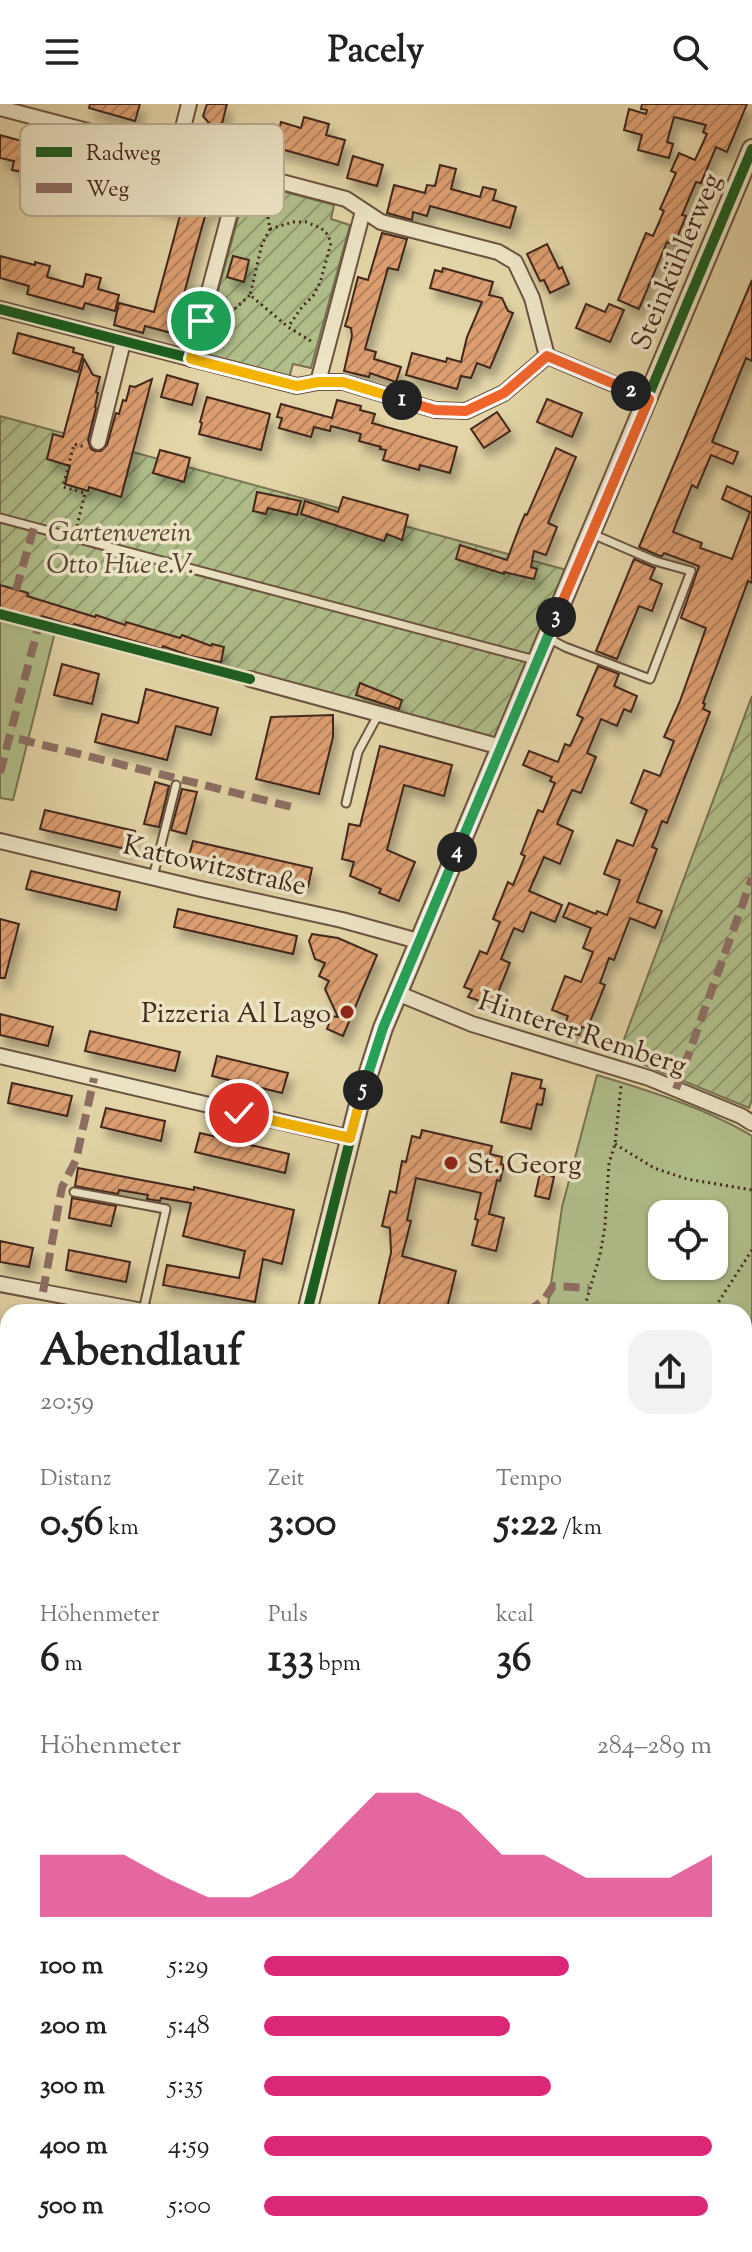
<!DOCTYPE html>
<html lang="de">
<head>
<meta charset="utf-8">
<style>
  body { margin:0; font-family:"Sorts Mill Goudy",serif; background:#f2f2f2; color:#222; height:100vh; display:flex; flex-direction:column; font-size:30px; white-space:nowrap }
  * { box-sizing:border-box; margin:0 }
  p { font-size:26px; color:#767676 }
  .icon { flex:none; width:44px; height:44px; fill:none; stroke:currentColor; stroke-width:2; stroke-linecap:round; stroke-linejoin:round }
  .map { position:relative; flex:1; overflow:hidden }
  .side { position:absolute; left:0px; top:1200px; width:752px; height:948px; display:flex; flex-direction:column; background:#fff; border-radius:24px 24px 0 0; box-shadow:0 2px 6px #0004 }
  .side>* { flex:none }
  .fabs { position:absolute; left:648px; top:1096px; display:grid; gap:16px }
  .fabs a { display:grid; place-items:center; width:80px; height:80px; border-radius:16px; background:#fff; box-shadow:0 2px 6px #0004; font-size:40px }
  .pin { position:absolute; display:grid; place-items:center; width:68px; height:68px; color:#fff; margin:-34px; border:4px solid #fff; border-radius:50%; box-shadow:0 2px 8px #0007 }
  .km { position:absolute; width:40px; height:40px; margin:-20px; border-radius:50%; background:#222; color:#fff; font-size:22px; line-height:40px; text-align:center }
  .round { display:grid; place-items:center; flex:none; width:84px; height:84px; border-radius:24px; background:#f2f2f2 }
  .overview { display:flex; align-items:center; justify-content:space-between; height:136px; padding:0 40px }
  h1 { font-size:44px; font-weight:700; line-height:60px }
  .metrics { display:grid; grid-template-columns:repeat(3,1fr); gap:12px; height:136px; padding:8px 40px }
  .metrics div { display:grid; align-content:center }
  .metrics b { font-size:40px; font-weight:700 }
  .metrics small { font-size:22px; font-weight:400 }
  .metrics p { font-size:22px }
  .chart { height:224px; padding:16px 40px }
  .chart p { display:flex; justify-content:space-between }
  .chart svg { width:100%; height:144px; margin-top:8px; fill:#db2777; opacity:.7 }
  ul { padding:0 40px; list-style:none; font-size:26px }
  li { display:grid; grid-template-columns:128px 96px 1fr; align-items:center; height:60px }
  li i { height:20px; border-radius:10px; background:#db2777 }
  header { display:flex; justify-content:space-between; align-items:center; height:104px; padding:0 40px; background:#fff; font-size:36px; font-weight:700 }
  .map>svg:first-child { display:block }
</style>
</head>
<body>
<header><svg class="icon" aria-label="menu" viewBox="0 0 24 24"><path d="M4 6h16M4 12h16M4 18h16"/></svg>Pacely<svg class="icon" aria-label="search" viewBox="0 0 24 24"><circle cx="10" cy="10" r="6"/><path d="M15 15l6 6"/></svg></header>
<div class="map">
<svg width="752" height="2148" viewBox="0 0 752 2148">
  <defs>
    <pattern id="garden-furrows" width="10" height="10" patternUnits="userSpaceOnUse" patternTransform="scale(2)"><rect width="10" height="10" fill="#b0be8a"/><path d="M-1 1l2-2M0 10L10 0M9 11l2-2" fill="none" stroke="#919a70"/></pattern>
    <pattern id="building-hatch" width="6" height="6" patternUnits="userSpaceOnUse" patternTransform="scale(2)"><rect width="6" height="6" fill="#dc9e71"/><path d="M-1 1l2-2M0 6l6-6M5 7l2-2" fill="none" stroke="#b4815c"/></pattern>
    <filter id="shadow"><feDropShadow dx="5" dy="9" stdDeviation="4" flood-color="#0004"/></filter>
  </defs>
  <rect width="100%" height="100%" fill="#e3d5a7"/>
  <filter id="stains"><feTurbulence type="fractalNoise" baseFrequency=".0025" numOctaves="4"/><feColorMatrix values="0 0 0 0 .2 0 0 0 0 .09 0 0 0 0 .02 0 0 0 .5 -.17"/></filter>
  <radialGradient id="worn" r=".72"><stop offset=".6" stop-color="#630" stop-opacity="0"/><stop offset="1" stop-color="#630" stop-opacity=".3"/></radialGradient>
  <g fill="#b0be8a" stroke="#797354" stroke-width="2" fill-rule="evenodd">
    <path d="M0,510l56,14 -43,172 -13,-2z"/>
    <path d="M597,971c50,15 111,34 155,61v251l-8,8v-83h-197l15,-105zM662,1110h52v52h-52z"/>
    <path d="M0,1783l8,1v246h-8z"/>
  </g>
  <g fill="url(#garden-furrows)" stroke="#797354" stroke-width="2">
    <path d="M248,78l86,23 -3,14 19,6 -39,143 -18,-4 -4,14 -88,-25z"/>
    <path d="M0,312l574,156 -73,175 -501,-133z"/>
    <path d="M752,592v403l-3,9 -114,-47 -15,-11z"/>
    <path d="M752,1509v533l-2,8 -6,-3v-511z"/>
  </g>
  <g fill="url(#building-hatch)" stroke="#42281d" stroke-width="2" filter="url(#shadow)">
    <path d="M90,0h50l-5,17 -46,-13z"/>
    <path d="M207,0h20l-8,31 -16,-19z"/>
    <path d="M642,0h105l-20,48 -11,-5 -15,36 -5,-1 -14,33 4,1 -12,29 -7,-3 -28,67 -21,-9 28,-67 7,3 11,-25 -4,-2 16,-36 -5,-2 8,-18 16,7 12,-26 -4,-2 3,-7 -32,-8 -7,25 6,2 -4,14 -31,-8 4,-15 -18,-5 5,-21 17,5 1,-4 -6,-1z"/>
    <path d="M304,13l25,7 -3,11 19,5 -7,25 -64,-18 7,-25 20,6z"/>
    <path d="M0,31l54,15 -5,21 -20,-6 -3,8 -14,-3 2,-9 -14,-3z"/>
    <path d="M353,52l30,9 -6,21 -30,-8z"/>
    <path d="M159,58l29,8 -2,7 38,10 -7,25 -10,-3 -10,36 -17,64 10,3 -7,24 -38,-10 -2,7 -29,-8 5,-22 35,9 27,-100 -32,-9z"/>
    <path d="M440,61l16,4 -5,20 29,8 3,-10 13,3 -3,10 23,7 -6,21 -80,-22 -3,10 -14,-4 -1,8 -25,-7 7,-28 31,8 2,-8 8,1z"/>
    <path d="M382,129l25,6 -9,31 -10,-2 -23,81 11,3 -2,7 27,8 -5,15 -26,-9 -1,4 -25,-6 8,-35 -1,-8 -6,-2 3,-10 10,-39 10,3z"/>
    <path d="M547,140l12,25 3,-2 7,17 -19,9 -6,-13 -4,1 -13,-27z"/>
    <path d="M0,152l35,9v-3l15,4 -3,11 36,10 3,-13 15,4 -3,11 21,6 -4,16 -30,-8 -2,6 -56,-15 2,-8 -29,-8z"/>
    <path d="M233,152l16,4 -5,22 -17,-5z"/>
    <path d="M443,164l50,14 -4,13 13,3 6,13 5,2 -23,55 -13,-5 -6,15 -10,-2 -4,13 -51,-14 6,-22 34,9 1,-4 14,4 6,-25 15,-35 -52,-14 5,-18 7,2z"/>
    <path d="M752,176v81l-6,-3 -34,84 26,10 -5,12 -22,-9 -14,33 -5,-3 -19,47 29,11 -2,5 32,11 18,-47 -28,-13 5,-13 25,11v86l-4,-2 -45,122 2,1 -2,5 7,3 -43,111 -5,-2 -5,14 -5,12 5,2 -20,53 25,9 -7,17 -25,-10 -16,42 -5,-2 -9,25 5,2 -18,44 -5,-2 -3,8 -16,-6 5,-13 -16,-6 13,-34 16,6 12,-30 -10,-4 8,-20 -28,-11 6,-14 27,11 1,-3 10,4 13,-35 -16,-6 13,-34 16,6 14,-36 -16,-7 13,-33 16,6 14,-35 -10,-4 16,-36 26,-73 -25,-10 18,-52 -35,-13 -2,3h-2l-21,-9z"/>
    <path d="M586,200l19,8 4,-8 15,6 -14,32 -34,-14z"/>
    <path d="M18,229l56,15 -1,4 10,3 -5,17 -65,-19z"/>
    <path d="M84,255l9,16 7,2 -4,15 2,1 -3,14 1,1 -8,32 3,9 4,2h6l6,-6 9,-32 3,1 4,-14 3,1 4,-15 5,1 17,-8 -31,118 -32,-10 -1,4 -23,-7 5,-18 -23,-7 6,-25 10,3z"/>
    <path d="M167,271l31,9 -6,21 -31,-8z"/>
    <path d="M207,293l63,17 -9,36 -62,-16 3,-11 -2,-1z"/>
    <path d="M547,295l35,14 -10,24 -35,-15z"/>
    <path d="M337,296l24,6 -1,4 15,4 -3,9 85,24 -7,26 -30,-8 -1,5 -36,-10 3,-10 -6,-1 1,-2 -22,-6 2,-7 -30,-8 -1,5 -16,-4 -3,10 -32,-9 3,-10 -5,-1 4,-13 51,14z"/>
    <path d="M497,308l13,19 -26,17 -13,-19z"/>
    <path d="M556,344l20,9 -28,66 9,4 -11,28 -12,-4 -3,16 6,2 -3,10 -30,-7v2l-48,-15 4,-14 47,15 12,-32 6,-14 2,1z"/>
    <path d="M160,346l30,8 -6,24 -31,-9z"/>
    <path d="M257,388l44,9 -4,14 -29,-7 -2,6 -13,-3z"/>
    <path d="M343,393l65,18 -6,25 -15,-6 -3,7 -83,-27 4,-13 33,11z"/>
    <path d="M634,455l21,9 -5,11 12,5 -10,27 -13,-5 -22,53 -21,-8z"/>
    <path d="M0,481l28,8 -1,3 68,21 1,-2 29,10 1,-3 54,16 2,-3 29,11 1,-2 12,3 -3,15 -31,-6 -27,-10 -1,3 -88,-25 -1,2 -31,-10 -1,3 -19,-6 -1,4 -21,-6z"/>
    <path d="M62,560l37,10 -7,30 -38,-9z"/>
    <path d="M598,562l21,8 -5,12 23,10 -6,16 -7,-3 -7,17 -16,-7 -14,34 9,4 -15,36 -9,-3 -15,34 16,7 -13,33 -16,-7 -15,34 33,14 -7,17 -24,-10 -8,20 -9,-4 -13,31 9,4 -15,37 -9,-4 -3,6 -15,-5 4,-7 -8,-3 16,-36 7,3 13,-32 -7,-3 15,-37 5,3 12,-29 -4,-2 17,-44 5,2 12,-29 -5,-2 2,-4 -29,-12 6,-14 29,11 7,-18 5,2 13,-28 -6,-3z"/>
    <path d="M360,579l42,17 -3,9 -43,-14z"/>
    <path d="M146,585l72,19 -7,27 -35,-9 -9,34 -72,-18 7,-28 36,9z"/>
    <path d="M333,611v22l-14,57 -63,-15 15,-62z"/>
    <path d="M380,642l72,19 -8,31 -40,-11 -17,65 28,12 -16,39 -20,-8 2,-4 -31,-13 4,-14 -12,-3 7,-35 11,2z"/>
    <path d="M155,678l14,4 -10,41 -15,-3z"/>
    <path d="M182,685l15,3 -11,42 -15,-4z"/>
    <path d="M45,706l90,21 -5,19 -90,-21z"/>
    <path d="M193,737l119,27 -4,19 -120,-28z"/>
    <path d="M31,767l89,21 -4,18 -90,-21z"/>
    <path d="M178,805l119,27 -4,18 -119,-27z"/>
    <path d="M0,815l19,5 -14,54h-5z"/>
    <path d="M312,830l26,4 39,17 -34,81 -16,-7 5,-13 6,1 -13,-28 4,-8 -10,-5 6,-13 -10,-4 -6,-18z"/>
    <path d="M0,910l53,13 -5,19 -48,-11z"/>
    <path d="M90,927l90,21 -5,19 -90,-20z"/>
    <path d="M217,952l71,17 -6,20 -70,-17z"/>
    <path d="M512,969l30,7 -2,8 5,1 -3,16 -5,-1 -6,25 -30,-7z"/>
    <path d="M12,979l60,13 -5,20 -59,-13z"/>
    <path d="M106,1004l59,13 -4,20 -60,-14z"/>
    <path d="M422,1026l70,16 -2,8 12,3 -1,7 3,1 -4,16 -3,-1 -8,34 15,4 -8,33 -24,-6 6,-25 -3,-1 6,-26 -65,-15 -9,42 4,1 -9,35 54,15 -10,41h-69l14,-59 -1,-25 -8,-2 8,-35 6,2 6,-32 4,1 6,-26 8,2z"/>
    <path d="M200,1029l89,21 -4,19 -90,-21z"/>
    <path d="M78,1064l116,22v-3l100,23 -12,54 -19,-5 -8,43 -92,-17 4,-20 72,13 6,-27 -62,-15 8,-33 -30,-5 -1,3 -13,-2 1,-4 -29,-5 -1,4 -43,-8z"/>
    <path d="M540,1069l14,4 -5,22 -14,-3z"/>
    <path d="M72,1094l44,8 -5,20 -42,-8z"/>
    <path d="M0,1137l33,7 -4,19 -29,-5z"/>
    <path d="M69,1146l61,12 -4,20 -60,-12z"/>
  </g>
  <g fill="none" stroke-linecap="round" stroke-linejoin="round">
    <g stroke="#6a5340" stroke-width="11">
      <g id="service">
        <path d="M0,414l535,142"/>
        <path d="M550,535l15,8 85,32 41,-108 -36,-10 -65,-28"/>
        <path d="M346,699l12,-51 20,-37"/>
        <path d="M153,773l23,-92"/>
        <path d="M74,1088l92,17 -23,102"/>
        <path d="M558,2140l5,8"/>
      </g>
    </g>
    <g stroke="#6a5340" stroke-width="18">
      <g id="minor">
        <path d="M0,4l346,91 35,23 117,30 17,10 17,36 15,58"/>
        <path d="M176,51l13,-51"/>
        <path d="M0,205l297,77 21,-4h25l92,28 31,1 38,-18 43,-37 102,43"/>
        <path d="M191,255l50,-188"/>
        <path d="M318,278l45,-171"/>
        <path d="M98,338l25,-100"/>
        <path d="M250,575l251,68"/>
        <path d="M0,737l201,48 141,31 76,21"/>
        <path d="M397,889l75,31 177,54 92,38 11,7"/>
        <path d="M0,952l350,82"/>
        <path d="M0,1180l148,28"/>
        <path d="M744,1306l8,-9"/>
        <path d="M0,1390l8,2"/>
        <path d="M0,1745l8,1"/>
        <path d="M469,2140l7,8"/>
        <path d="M186,2148l3,-8"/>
        <path d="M368,2148l1,-8"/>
      </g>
    </g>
    <g stroke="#6a5340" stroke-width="22">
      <g id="tertiary">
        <path d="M307,1208l53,-212 23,-72 369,-879"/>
        <path d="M0,2107l8,-10"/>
      </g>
    </g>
    <g stroke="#42281d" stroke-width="3" stroke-dasharray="2 4" stroke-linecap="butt">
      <path d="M254,87l13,20 3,18 -8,15 -12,51 38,32 26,16"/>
      <path d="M270,125l23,-7h13l15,6 7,7 3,8 -11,40 -7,13 -11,11 -14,20"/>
      <path d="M217,221l33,-30"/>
      <path d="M77,422l8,-33 -22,-6 11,-43 11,3"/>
      <path d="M615,1040l39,24 33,11 65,11"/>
      <path d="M583,1208l17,-57 5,-29 4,-63 6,-19 6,-58"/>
      <path d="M712,1208l40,-62"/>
      <path d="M744,1255l8,8"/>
      <path d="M0,1905l8,-9"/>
      <path d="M744,2113h1"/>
    </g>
    <use href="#service" stroke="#ede4c6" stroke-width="7"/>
    <use href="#minor" stroke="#ede4c6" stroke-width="14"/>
    <use href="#tertiary" stroke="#ede4c6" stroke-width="18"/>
    <g stroke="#8d6e63" stroke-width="8" stroke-dasharray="16 8" stroke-linecap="butt">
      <path d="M16,486l18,-63"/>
      <path d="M19,635l277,69"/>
      <path d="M0,669l39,-149"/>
      <path d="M676,985l76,-211"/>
      <path d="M43,1188l19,-105 14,-27 18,-82"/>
      <path d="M527,1208l17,-12 9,-14 36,2"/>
    </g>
    <g stroke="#ede4c6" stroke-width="15">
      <g id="cycleway">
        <path d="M0,205l297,77 21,-4h25l92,28 31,1 38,-18 43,-37 102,43"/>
        <path d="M0,510l250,65"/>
        <path d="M307,1208l53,-212 23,-72 369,-879"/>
      </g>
    </g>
    <use href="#cycleway" stroke="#1b5e20" stroke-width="10"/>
  </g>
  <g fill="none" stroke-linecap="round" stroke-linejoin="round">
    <g stroke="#fff" stroke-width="16">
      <path id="split-1" d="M201,217l-10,38 106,27 21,-4h25l59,18"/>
    </g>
    <g stroke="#fff" stroke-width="16">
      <path id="split-2" d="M402,296l33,10 31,1 38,-18 43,-37 84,35"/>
    </g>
    <g stroke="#fff" stroke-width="16">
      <path id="split-3" d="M556,513l93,-218 -18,-8"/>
    </g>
    <g stroke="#fff" stroke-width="16">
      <path id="split-4" d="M457,748l99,-235"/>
    </g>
    <g stroke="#fff" stroke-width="16">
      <path id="split-5" d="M363,986l20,-62 74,-176"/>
    </g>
    <g stroke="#fff" stroke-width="16">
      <path id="split-6" d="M239,1009l111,25 13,-48"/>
    </g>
    <use href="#split-1" stroke="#f5b400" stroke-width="10"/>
    <use href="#split-2" stroke="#f0652b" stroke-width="10"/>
    <use href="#split-3" stroke="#f0652b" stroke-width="10"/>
    <use href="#split-4" stroke="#22a559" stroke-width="10"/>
    <use href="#split-5" stroke="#22a559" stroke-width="10"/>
    <use href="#split-6" stroke="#f5b400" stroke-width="10"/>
  </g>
  <g fill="#8f2418" stroke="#ede4c6" stroke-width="3">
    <circle cx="347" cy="908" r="8"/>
    <circle cx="451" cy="1059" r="8"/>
  </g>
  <g text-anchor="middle" stroke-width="7" stroke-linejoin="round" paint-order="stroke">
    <g font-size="28" fill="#42281d" stroke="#ede4c6">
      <text transform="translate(675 157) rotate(-67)" y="10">Steinkühlerweg</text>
      <text transform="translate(215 760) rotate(13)" y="10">Kattowitzstraße</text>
      <text transform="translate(583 928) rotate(18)" y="10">Hinterer Remberg</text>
    </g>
    <g font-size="28" font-style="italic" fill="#584633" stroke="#ede4c6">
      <text x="120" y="437">Gartenverein<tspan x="120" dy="32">Otto Hue e.V.</tspan></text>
    </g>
    <g font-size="28" fill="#42281d" stroke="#ede4c6" text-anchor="end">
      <text x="331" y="918">Pizzeria Al Lago</text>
      <text x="467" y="1069" text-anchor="start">St. Georg</text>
    </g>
  </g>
  <rect x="20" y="20" width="264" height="92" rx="12" fill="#ede4c6" stroke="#baac93" stroke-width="2"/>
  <rect x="36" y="43" width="36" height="10" fill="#1b5e20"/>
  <rect x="36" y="79" width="36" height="10" fill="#8d6e63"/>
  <g font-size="22" fill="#42281d">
    <text x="86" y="56">Radweg</text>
    <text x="86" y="92">Weg</text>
  </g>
  <rect width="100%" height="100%" filter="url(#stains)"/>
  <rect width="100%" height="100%" fill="url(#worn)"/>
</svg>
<div class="fabs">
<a><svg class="icon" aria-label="locate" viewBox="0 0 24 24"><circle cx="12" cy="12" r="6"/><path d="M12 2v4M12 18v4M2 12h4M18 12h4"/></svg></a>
</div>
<div class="pin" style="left:201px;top:217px;background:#1e9e55"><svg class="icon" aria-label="arrive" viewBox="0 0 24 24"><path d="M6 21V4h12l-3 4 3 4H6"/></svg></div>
<div class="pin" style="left:239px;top:1009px;background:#d93025"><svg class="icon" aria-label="check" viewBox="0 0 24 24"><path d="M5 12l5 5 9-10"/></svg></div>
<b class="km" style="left:402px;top:296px">1</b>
<b class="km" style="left:631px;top:287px">2</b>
<b class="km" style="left:556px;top:513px">3</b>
<b class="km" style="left:457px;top:748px">4</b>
<b class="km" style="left:363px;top:986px">5</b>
<section class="side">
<div class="overview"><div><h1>Abendlauf</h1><p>20:59</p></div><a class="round"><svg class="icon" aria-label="share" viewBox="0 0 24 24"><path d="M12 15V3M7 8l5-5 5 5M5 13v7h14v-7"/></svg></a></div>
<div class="metrics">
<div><p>Distanz</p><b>0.56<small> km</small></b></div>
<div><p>Zeit</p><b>3:00</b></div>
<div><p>Tempo</p><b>5:22<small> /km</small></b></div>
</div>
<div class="metrics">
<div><p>Höhenmeter</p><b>6<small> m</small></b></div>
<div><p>Puls</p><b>133<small> bpm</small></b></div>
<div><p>kcal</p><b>36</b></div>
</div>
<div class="chart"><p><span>Höhenmeter</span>284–289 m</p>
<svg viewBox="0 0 160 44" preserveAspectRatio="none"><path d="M0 44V25L10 25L20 25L30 32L40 38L50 38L60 32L70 19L80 6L90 6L100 12L110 25L120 25L130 32L140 32L150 32L160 25V44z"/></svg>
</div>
<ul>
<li><b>100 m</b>5:29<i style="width:68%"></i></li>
<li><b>200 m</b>5:48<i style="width:55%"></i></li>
<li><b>300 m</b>5:35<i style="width:64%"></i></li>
<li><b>400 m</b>4:59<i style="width:100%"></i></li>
<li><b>500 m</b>5:00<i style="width:99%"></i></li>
</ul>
</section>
</div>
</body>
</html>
